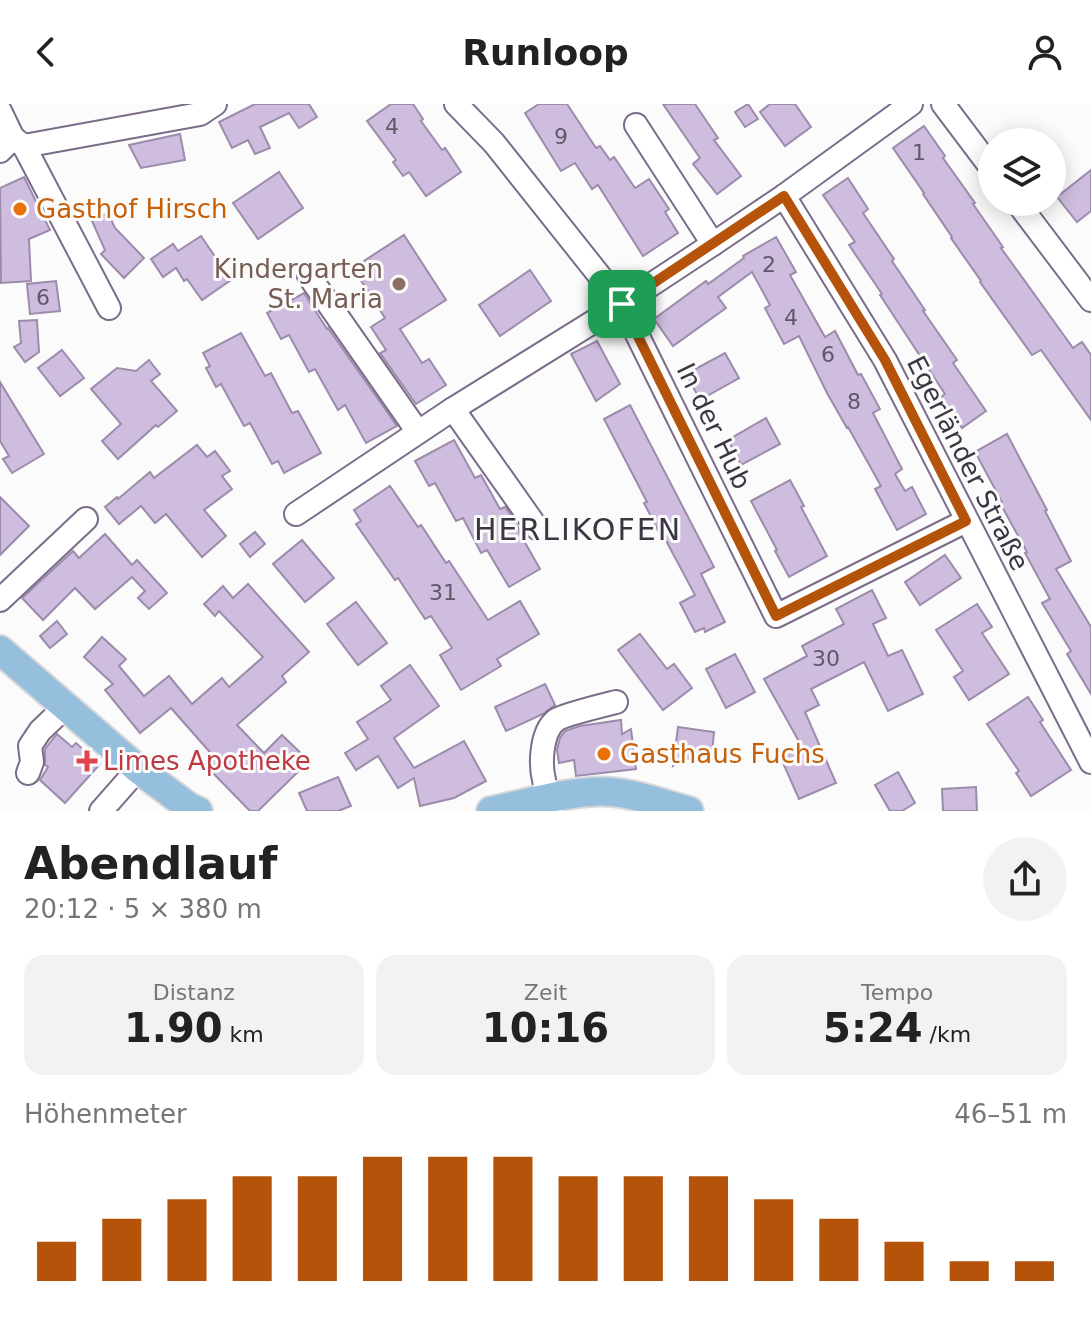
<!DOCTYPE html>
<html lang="de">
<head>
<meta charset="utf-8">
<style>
  body { margin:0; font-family:"DejaVu Sans",sans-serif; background:#f2f2f2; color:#222; height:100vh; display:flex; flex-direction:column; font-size:30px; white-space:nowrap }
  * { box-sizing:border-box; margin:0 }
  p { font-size:26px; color:#767676 }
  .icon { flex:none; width:44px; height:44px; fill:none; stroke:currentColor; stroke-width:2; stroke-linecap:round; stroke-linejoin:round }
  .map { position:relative; height:707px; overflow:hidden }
  .sheet { display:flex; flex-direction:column; background:#fff; flex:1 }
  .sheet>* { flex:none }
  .controls { position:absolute; left:978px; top:24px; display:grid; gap:16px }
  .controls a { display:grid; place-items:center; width:88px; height:88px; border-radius:50%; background:#fff; box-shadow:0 4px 20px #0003; font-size:40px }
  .pin { position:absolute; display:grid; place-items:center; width:68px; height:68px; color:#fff; margin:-34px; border-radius:16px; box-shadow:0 4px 12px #0006 }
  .round { display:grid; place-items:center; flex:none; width:84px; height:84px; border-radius:42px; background:#f2f2f2 }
  .head { display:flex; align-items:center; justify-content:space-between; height:136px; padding:0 24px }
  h1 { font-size:44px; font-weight:700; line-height:60px }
  .figures { display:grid; grid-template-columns:repeat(3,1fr); gap:12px; height:136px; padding:8px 24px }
  .figures div { display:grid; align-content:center; border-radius:20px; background:#f2f2f2; text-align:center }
  .figures b { font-size:40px; font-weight:700 }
  .figures small { font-size:22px; font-weight:400 }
  .figures p { font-size:22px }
  .chart { height:224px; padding:16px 24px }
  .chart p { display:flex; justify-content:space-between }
  .chart svg { width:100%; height:144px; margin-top:8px; stroke:#b45309; stroke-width:6 }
  header { display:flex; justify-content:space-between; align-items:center; height:104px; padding:0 24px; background:#fff; font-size:36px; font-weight:700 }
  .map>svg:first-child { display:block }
</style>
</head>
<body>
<header><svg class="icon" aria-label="back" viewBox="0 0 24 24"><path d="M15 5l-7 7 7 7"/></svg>Runloop<svg class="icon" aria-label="person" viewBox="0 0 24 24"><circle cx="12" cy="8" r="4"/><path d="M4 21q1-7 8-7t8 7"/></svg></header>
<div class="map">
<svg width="1091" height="707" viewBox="0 0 1091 707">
  <rect width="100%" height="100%" fill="#fbfbfb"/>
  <g fill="#cebdde" stroke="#9c8bab" stroke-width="2">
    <path d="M255,0h54l8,13 -18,11 -10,-15 -29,14 10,21 -15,6 -7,-14 -16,8 -13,-26z"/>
    <path d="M391,0h22l10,15 -2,2 21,29 3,-2 16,24 -35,24 -17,-24 -6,4 -10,-14 3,-2 -29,-39z"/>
    <path d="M539,0h28l29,44 4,-2 10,14 4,-3 21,31 14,-9 20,30 -4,3 13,21 -35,23 -45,-71 -6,4 -17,-26 -14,8 -36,-58z"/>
    <path d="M663,0h32l23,34 -4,2 27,36 -24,18 -24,-30 7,-6z"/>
    <path d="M748,0l10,15 -13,8 -10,-15z"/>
    <path d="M770,0h25l16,23 -26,19 -25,-34z"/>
    <path d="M924,22l21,30 -2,2 32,45 -2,1 30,43 -2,1 72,100 9,-6 9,13v65l-50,-70 -9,5 -52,-73 1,-1 -30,-43 1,-1 -29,-43 1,-1 -31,-45z"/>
    <path d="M180,30l5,26 -44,8 -12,-23z"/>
    <path d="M1091,66v41l-14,11 -20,-25z"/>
    <path d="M279,68l24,36 -45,31 -25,-36z"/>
    <path d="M24,73l26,53 -21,9 2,42 -30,2 -1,-95z"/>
    <path d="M848,74l20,31 -5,4 31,46 -2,2 33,49 -2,1 34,49 -4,3 33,48 -24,17 -21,-31 4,-3 -65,-99 2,-1 -33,-49 6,-3 -32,-47z"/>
    <path d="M108,109l7,15 29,30 -20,20 -23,-24 4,-4 -13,-29z"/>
    <path d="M404,131l42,65 -46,29 22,34 7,-4 17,26 -30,19 -36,-51 6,-3 -15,-23 14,-9 -32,-50z"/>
    <path d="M201,132l30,44 -29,20 -15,-21 -3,2 -8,-13 -13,9 -12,-18 22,-15 5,7z"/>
    <path d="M776,133l20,35 -6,3 35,62 10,-6 23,44 3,-1 19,35 -7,4 29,56 -7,5 10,17 7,-4 14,27 -29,16 -22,-41 6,-3 -33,-59 -1,1 -20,-35 -28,-57 -15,8 -19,-36 5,-3 -18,-33 -34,25 8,11 -53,38 -19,-27 52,-38 2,3 36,-26 -1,-2z"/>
    <path d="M530,166l21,31 -51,35 -21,-31z"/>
    <path d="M56,177l4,30 -30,3 -3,-30z"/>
    <path d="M304,189l23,36 1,-1 69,98 -31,17 -21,-38 -7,5 -23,-41 -6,3 -20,-37 -8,4 -14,-26z"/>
    <path d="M37,216l2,32 -14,10 -11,-15 7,-4 -2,-22z"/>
    <path d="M241,229l24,43 6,-3 21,40 6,-2 23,42 -37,20 -6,-12 -6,3 -22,-41 -6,3 -23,-42 -5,3 -10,-19 4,-2 -7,-13z"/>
    <path d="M597,237l23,43 -24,17 -25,-47z"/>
    <path d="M62,246l22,28 -24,18 -22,-28z"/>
    <path d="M725,249l14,25 -39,22 -14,-26z"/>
    <path d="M149,256l11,14 -9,7 26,30 -19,16 -2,-2 -38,34 -16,-18 19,-17 -30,-35 26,-21 19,3z"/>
    <path d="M0,278l44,72 -32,19 -9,-14 6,-3 -9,-15z"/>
    <path d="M630,301l84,162 -13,7 24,48 -20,10 -1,-4 -9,4 -15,-29 15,-8 -32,-60 -2,1 -17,-33 3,-1 -43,-83z"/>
    <path d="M766,314l14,26 -39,21 -13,-25z"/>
    <path d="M1007,330l40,76 -2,1 26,50 -15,8 35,58v67l-24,-40 4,-3 -29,-48 8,-4 -25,-46 2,-1 -27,-49 2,-1 -27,-50z"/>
    <path d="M454,336l21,38 6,-3 19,34 5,-2 9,12 6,12 -1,1 21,37 -31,18 -22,-37 -6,3 -18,-35 -7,3 -21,-38 -6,3 -14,-25z"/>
    <path d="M197,341l10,12 8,-6 15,20 -8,5 10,13 -28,21 22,26 -24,21 -36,-43 -11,9 -14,-17 -22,18 -14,-17 12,-10 1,2 32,-27 4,6z"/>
    <path d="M790,376l14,26 -3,1 26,49 -38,21 -14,-26 2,-1 -26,-49z"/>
    <path d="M390,382l28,41 3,-2 25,38 3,-2 39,59 32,-19 19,33 -42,25 4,7 -40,24 -21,-35 12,-7 -21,-32 -6,3 -27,-41 -3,2 -39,-56 5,-3 -7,-11z"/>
    <path d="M0,393l29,29 -29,29z"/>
    <path d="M255,428l10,12 -15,13 -10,-13z"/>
    <path d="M105,430l27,31 5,-5 30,33 -18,16 -11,-11 7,-7 -13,-14 -37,32 -20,-21 -32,32 -21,-22 51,-47 6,7z"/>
    <path d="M302,436l32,38 -29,24 -32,-38z"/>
    <path d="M945,451l16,23 -41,27 -15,-23z"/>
    <path d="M248,480l61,68 -27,24 4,6 -49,43 27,28 18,-18 27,26 -51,50h-8l-44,-45 9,-8 -44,-50 -31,25 -35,-43 8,-6 -29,-27 18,-20 24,22 -7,7 25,30 25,-20 23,28 30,-26 7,9 34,-30 -44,-46 -4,5 -11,-12 19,-18 10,12z"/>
    <path d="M872,486l14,28 -13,6 15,32 14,-6 21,44 -35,17 -24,-49 -53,27 8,16 -14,7 31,71 -37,16 -20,-45 22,-9 -37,-66 43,-23 -5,-10 42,-22 -8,-15z"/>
    <path d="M356,498l31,41 -29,22 -31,-41z"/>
    <path d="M977,500l15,23 -10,6 27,41 -40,26 -15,-23 9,-6 -27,-41z"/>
    <path d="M57,517l10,13 -17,14 -10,-12z"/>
    <path d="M640,530l27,35 7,-5 18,24 -29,22 -45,-60z"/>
    <path d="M735,550l20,38 -29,16 -20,-39z"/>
    <path d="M410,561l29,41 -45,32 20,30 50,-27 22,40 -32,17 -34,8 -6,-28 -16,10 -20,-32 -22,14 -11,-17 23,-14 -11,-17 34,-22 -10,-14z"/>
    <path d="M545,580l10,21 -12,9 -37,17 -11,-24z"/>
    <path d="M1028,593l15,23 -3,2 31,48 -40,26 -15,-23 3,-2 -32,-47z"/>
    <path d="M621,616l1,14 9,-5 5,40 -60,7 -2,-16 -15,3 -2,-13 3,-12 5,-7 15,-5z"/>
    <path d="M678,623l36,5 -2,21 -13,7 -14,-2 -12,8z"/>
    <path d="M57,630l15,13 4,-4 24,21 -35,39 -25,-23 8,-13 -3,-2v-16z"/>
    <path d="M898,668l17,31 -13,8h-12l-15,-26z"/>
    <path d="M338,673l13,29 -13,5h-31l-8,-18z"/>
    <path d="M976,683l1,24h-34l-1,-22z"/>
  </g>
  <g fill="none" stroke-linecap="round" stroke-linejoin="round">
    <g stroke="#7b6c8a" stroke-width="26">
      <g id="minor">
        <path d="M456,0l38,39 128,161 154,312 190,-95"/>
        <path d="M943,0l49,65"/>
        <path d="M0,7l13,27"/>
        <path d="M636,21l77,119"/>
        <path d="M24,42l85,162"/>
        <path d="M0,47l13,-13 11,8 176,-32 15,-10"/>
        <path d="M784,92l101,164 206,402"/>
        <path d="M1017,98l74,98"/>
        <path d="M309,172l109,156"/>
        <path d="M453,305l84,119"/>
        <path d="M296,410l157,-105 169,-105 91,-60 71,-48 127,-92"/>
        <path d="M0,496l86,-81"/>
        <path d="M28,669l4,-11 -2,-16 10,-15 25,-24"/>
        <path d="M101,707l37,-42"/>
        <path d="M551,707c-1,-11 -5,-20 -7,-31 -4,-16 -3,-48 12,-60 7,-5 48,-15 60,-18"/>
      </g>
    </g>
    <g stroke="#d8d7d9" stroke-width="32">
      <g id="major">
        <path d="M0,546l138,119 51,38 9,4"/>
        <path d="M491,707c33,-7 66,-17 99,-19 34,-3 67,10 99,19"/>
      </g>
    </g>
    <use href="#minor" stroke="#fff" stroke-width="22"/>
    <use href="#major" stroke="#96bfde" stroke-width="28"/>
  </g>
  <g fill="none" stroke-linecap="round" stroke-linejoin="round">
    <g stroke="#fff" stroke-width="16">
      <path id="route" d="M784,92l101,164 81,161 -190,95 -154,-312z"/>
    </g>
    <use href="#route" stroke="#b45309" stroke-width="10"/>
  </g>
  <g fill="#e8710a" stroke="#fbfbfb" stroke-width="3">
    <circle cx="20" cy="105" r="8"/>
    <circle cx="604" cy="650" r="8"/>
  </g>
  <circle fill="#8d6e63" stroke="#fbfbfb" stroke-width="3" cx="399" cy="180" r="8"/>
  <path fill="#e0444e" stroke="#fbfbfb" stroke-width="3" d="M83 645h8v8h8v8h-8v8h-8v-8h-8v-8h8z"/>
  <g text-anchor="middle" stroke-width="6" stroke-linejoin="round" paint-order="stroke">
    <g font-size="22" fill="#60586a">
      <text x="392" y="30">4</text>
      <text x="561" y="40">9</text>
      <text x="919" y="56">1</text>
      <text x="769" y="168">2</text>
      <text x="43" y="201">6</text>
      <text x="791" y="221">4</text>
      <text x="828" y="258">6</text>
      <text x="854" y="305">8</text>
      <text x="443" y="496">31</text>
      <text x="826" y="562">30</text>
    </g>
    <g font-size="26" fill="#c56008" stroke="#fbfbfb" text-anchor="start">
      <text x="36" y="114">Gasthof Hirsch</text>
      <text x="620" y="659">Gasthaus Fuchs</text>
    </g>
    <g font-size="26" fill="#785e54" stroke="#fbfbfb" text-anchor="end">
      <text x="383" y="174">Kindergarten<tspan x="383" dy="30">St. Maria</tspan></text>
    </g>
    <g font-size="26" fill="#3c3643" stroke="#fbfbfb">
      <text transform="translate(714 322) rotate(64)" y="9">In der Hub</text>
      <text transform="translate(968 359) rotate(63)" y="9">Egerländer Straße</text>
    </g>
    <g font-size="26" fill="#be3a42" stroke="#fbfbfb" text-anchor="start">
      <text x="103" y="666">Limes Apotheke</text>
    </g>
    <g font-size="30" letter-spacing="2" fill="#3c3643" stroke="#fbfbfb">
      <text x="578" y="436">HERLIKOFEN</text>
    </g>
  </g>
</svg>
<div class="controls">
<a><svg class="icon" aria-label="layers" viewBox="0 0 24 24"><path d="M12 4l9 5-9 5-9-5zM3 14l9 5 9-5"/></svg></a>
</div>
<div class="pin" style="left:622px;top:200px;background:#1e9e55"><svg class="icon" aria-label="arrive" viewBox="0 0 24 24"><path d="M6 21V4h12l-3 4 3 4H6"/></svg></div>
</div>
<section class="sheet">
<div class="head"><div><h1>Abendlauf</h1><p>20:12 · 5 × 380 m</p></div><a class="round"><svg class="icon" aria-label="share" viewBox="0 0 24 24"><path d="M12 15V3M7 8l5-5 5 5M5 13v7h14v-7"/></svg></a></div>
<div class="figures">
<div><p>Distanz</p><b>1.90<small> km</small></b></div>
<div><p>Zeit</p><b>10:16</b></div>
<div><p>Tempo</p><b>5:24<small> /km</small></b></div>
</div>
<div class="chart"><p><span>Höhenmeter</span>46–51 m</p>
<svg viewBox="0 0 160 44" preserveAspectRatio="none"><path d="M5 44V32M15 44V25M25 44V19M35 44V12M45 44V12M55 44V6M65 44V6M75 44V6M85 44V12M95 44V12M105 44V12M115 44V19M125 44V25M135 44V32M145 44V38M155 44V38"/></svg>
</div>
</section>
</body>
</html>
